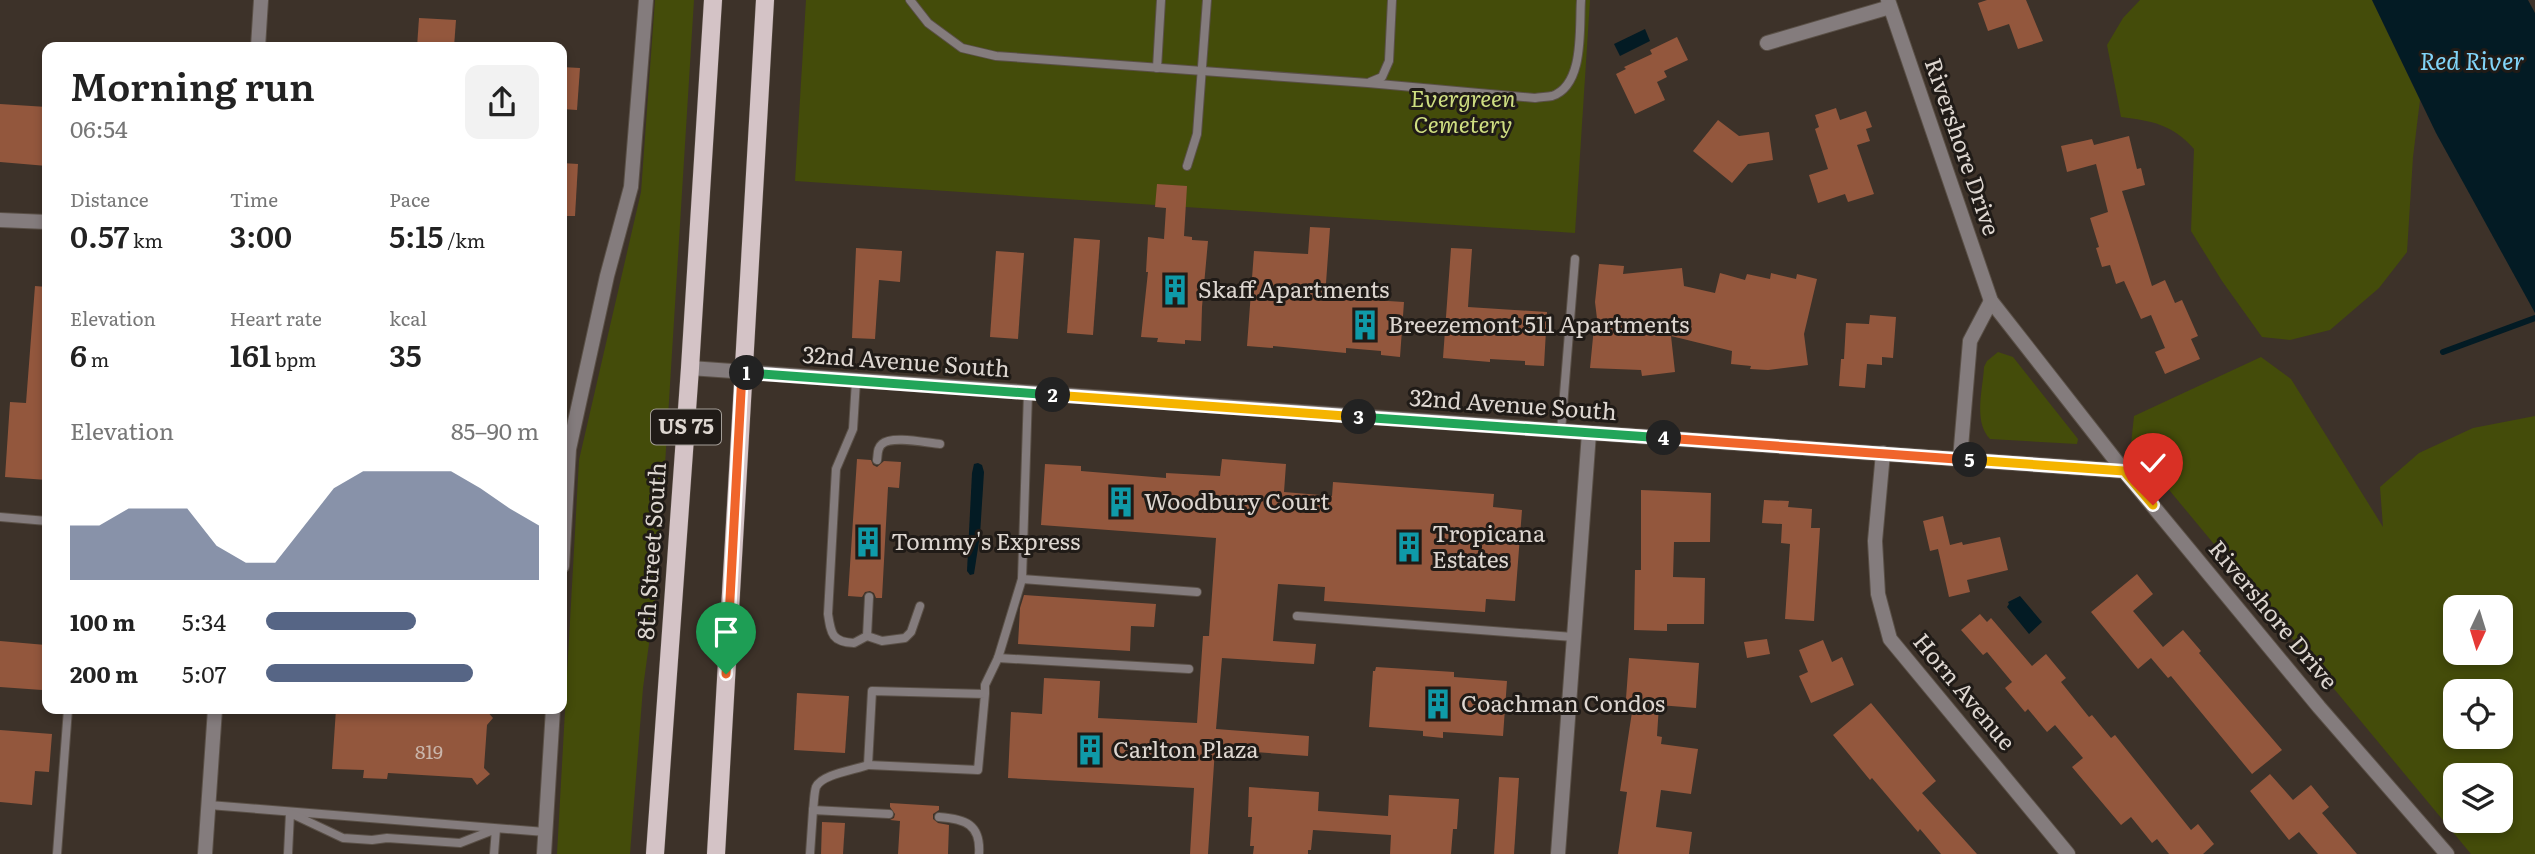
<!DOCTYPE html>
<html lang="en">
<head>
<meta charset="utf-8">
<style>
  body { margin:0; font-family:Literata,serif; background:#f2f2f2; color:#222; height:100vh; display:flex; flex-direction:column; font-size:26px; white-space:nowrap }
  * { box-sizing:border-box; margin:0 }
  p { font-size:23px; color:#767676 }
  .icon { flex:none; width:38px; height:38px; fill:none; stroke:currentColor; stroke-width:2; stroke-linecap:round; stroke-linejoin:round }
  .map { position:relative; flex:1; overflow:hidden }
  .panel { position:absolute; left:42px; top:42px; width:525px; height:672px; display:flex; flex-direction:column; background:#fff; border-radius:14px; box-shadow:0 4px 10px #0003 }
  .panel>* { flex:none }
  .needle { width:46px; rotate:184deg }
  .fabs { position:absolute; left:2443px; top:595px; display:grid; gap:14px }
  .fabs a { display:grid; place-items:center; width:70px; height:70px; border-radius:14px; background:#fff; box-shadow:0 4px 10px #0003; font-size:35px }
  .pin { position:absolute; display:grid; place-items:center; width:60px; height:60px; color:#fff; margin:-72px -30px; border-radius:50% 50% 50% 0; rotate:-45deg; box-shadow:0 0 7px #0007 }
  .pin .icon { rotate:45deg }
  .km { position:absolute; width:35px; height:35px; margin:-18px; border-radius:50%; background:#222; color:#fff; font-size:19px; line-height:35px; text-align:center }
  .round { display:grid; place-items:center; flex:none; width:74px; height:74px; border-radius:14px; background:#f2f2f2 }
  .head { display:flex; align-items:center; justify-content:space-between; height:119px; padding:0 28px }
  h1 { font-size:38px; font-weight:600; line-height:52px }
  .figures { display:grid; grid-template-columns:repeat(3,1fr); gap:10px; height:119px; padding:7px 28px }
  .figures div { display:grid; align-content:center }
  .figures b { font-size:30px; font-weight:600 }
  .figures small { font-size:19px; font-weight:400 }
  .figures p { font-size:19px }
  .chart { height:196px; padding:14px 28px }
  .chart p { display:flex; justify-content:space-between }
  .chart svg { width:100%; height:126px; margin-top:7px; fill:#566585; opacity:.7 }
  ul { padding:0 28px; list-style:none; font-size:23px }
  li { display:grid; grid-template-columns:112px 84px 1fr; align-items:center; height:52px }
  li i { height:18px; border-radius:9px; background:#566585 }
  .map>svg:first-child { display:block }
</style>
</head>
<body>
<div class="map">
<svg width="2535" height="854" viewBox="0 0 2535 854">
  <rect width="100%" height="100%" fill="#3d3229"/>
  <g fill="#444c0a" fill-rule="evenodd">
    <path d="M655,0h39l-31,497 -7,95 -13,96 -13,166h-73l22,-394 62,-268z"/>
    <path d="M806,0h784l-15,233 -780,-52z"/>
    <path d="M2140,0h232l48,100 -7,57 -6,95 -28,36 -49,42 -40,10 -28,-3 -40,-56 -31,-50 3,-82c-22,-25 -42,-28 -73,-32l-14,-72 16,-27z"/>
    <path d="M1998,352l15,5 65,82 -1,5 -87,-5c-17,-17 -7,-50 -6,-72l3,-6z"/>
    <path d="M2261,357l30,22 92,148 -3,-40 39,-34 54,-25 62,-12v438h-64l-340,-410 3,-28zM2455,607h46v46h-46zM2455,691h46v46h-46zM2501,775v46h-46v-46z"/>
  </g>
  <g fill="#031b24">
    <path d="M2372,0h156l7,13v300l-99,-180z"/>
    <path d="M1645,29l5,12 -30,15 -6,-12z"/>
    <path d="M978,463l4,2 2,7 -4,63 -6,39 -4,1 -3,-4 5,-98 2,-9z"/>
    <path d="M2020,596l22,26 -13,12 -22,-27 2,-3 -1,-2z"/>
  </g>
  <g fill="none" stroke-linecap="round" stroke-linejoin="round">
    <path stroke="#031b24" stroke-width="6" d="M2443,352l92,-34"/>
  </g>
  <g fill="#93573d">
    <path d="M1987,0h39l17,41 -25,8 -9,-25 -21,7 -10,-28z"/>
    <path d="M419,18l37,2 -2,27h-37z"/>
    <path d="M1677,37l11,23 -24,11 3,6 -10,5 8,18 -30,14 -19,-40 10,-5 -2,-2 28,-13 -2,-4z"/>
    <path d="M562,67l18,1 -3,42 -15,-1z"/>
    <path d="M0,104l47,3v59l-47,-4z"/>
    <path d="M1836,108l4,12 26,-9 6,16 -6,2 4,12 -13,4 17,49 -26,8 -3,-8 -27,9 -9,-28 19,-6 -13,-40 4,-2 -4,-12z"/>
    <path d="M1718,120l21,16 30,-4 4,28 -25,4 -16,19 -39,-32z"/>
    <path d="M2129,136l8,33 4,-1 4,17 -23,6 30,95 13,-6 10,23 7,-3 16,36 -7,3 9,20 -35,15 -10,-22 10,-4 -14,-33 -10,4 -17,-38 -8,3 -6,-19 -8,2 -6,-19 3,-1 -9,-29 18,-6 -12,-48 -29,8 -6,-26 31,-7 2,6z"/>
    <path d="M562,163l16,1 -3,52h-13z"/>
    <path d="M1157,184l30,2 -3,50 8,1v3l16,1 -6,66 -1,34 -16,-1v4l-28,-2 1,-4 -17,-1 7,-65h-2l2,-35 16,2 2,-31 -11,-1z"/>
    <path d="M1310,227l20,1 -5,69 79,5 -4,55 -19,-2v-4l-35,-3v5l-73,-7v2l-26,-2 7,-95 54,3z"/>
    <path d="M1074,238l26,2 -7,95 -26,-2z"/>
    <path d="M856,248l46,3 -2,31 -21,-2 -4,59 -23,-1z"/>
    <path d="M1451,248l21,1 -4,58 79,5 -3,54 -19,-1v-4l-35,-2v3l-47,-4z"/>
    <path d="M996,251l28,2 -6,86 -28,-2z"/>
    <path d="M1599,264l25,2 -1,8 59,-6 2,18 31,7 5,-20 25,7 2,-6 23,5 1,-6 25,6 1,-5 20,5 -13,55 4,31 -40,5 -18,-1 1,-3 -20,-2 1,-13 -61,-15 4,36 -33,4 -1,-6 -51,-2 4,-41h4l-3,-25z"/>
    <path d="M35,286l12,1v193l-42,-3 5,-75 16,1z"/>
    <path d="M1870,315l26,2 -3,41 -11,-1v8l-15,-1 -2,24 -26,-2 2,-27h3l2,-36 23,1z"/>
    <path d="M857,459l14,1 2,5 4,2 7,-6 17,1 -2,26 -11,-1 -6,111h-6l-2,-5 -4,-2 -5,1 -3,5 -14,-1z"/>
    <path d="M1222,459l64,5 -2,28 48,4 1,-14 161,12 -1,13 29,3 -7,91 -29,-2 -1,13 -161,-11 1,-14 -47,-3 -5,57 43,3 -2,20 -92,-6 -6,71 93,7 -1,20 -93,-7 -7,105h-18l4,-66 -186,-10 3,-66 31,2 2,-36 56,3 -2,37 99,5 6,-87h6l7,-98 -175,-13 4,-61 36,2v5l85,7v-5l54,3z"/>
    <path d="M1641,490l70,3 -1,49h-36l-1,35 32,1 -1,46h-37v7l-33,-1 1,-60h6z"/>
    <path d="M1764,500l25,1 -1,6 24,2 -1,19h9l-6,93 -29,-2 5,-75 -9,-1 1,-19 -20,-1z"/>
    <path d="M1943,516l7,29 12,-3 1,3 37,-8 8,33 -41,10 3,12 -21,5 -11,-48 -8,2 -7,-30z"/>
    <path d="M2137,574l16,20 -20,17 30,36 20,-17 18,21 -2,2 83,97 -30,24 -81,-98 -3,2 -17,-20 -13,11 -47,-57z"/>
    <path d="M1024,595l132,9 -2,23 -23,-1 -1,25 -112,-7 2,-36z"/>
    <path d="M1980,614l7,8 4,-4 41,48 14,-12 20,24 -5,4 28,35 3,-2 19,23 4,-3 76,95 7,-6 16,20 -11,10h-34l-12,-15 -5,4 -21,-26 -10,8 -49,-58 11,-9 -28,-33 -8,7 -19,-23 -3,3 -20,-24 7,-6 -25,-30 -4,3 -22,-25z"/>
    <path d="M1767,639l3,15 -23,4 -3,-16z"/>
    <path d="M1823,640l9,22 10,-5 12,28 -43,18 -12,-27 9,-4 -9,-22z"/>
    <path d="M0,641l46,4 -4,45 -42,-3z"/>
    <path d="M1629,658l70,5 -3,45 -37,-3 -2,31 5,1 -1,7 37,5 -7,45 -30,-4 -5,37 36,5 -3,22h-71l9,-62 -7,-1 12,-79h-7z"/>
    <path d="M1376,667l78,5v5l53,4 -4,55 -60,-4v6l-20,-2v-5l-54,-4 4,-56h2z"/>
    <path d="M797,693l52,3 -4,57 -51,-3z"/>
    <path d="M1871,703l65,78 -14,12 55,61h-36l-21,-25 -2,3 -46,-54 -2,2 -37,-45z"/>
    <path d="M336,709h96l45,3 8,-3 8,9 -6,7 -3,43 6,6 -13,11 -5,-7 -84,-5 -1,6 -24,-1 1,-8 -32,-1z"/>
    <path d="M0,730l52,4 -3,38 -14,-1 -3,34 -32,-3z"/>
    <path d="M2270,774l23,26 18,-15 18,22 -7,6 35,41h-39l-19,-22 -10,8 -39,-49z"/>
    <path d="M1499,777l20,1 -5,76h-20z"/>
    <path d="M1249,787l70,5 -1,19 70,5 1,-21 70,4 -2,30h-4l-2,25h-61l1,-19 -78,-5 -2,20h-3v4h-55l1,-8h-4l2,-29h-4z"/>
    <path d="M890,803l49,3v4l-6,4v5l5,4 11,2 -1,29h-50l2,-33 -10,-1 4,-2 1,-4 -5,-7z"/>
    <path d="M822,822l23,1 -2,31h-22z"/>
  </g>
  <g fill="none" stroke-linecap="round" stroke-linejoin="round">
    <g stroke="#5a5047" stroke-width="10">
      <g id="lane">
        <path d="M910,0l18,23 34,25 34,8 372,27 167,15c5,-1 12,-1 17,-2 33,-11 27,-69 29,-96"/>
        <path d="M1157,68l4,-68"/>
        <path d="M1370,82l12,-5 7,-16 3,-61"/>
        <path d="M1187,166l10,-32 10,-134"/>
        <path d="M856,381l-3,48 -17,40 -8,145c3,20 4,28 26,29l13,-7 2,-39"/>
        <path d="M1561,431l14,-172"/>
        <path d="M877,460c1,-6 0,-12 5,-16 10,-9 45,-1 58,0"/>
        <path d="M0,517l47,4"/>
        <path d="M1022,579l175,13"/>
        <path d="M1297,616l276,21"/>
        <path d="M867,636l15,5 23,-3 6,-6 9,-26"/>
        <path d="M998,658l191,11"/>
        <path d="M985,694l-113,-3 -4,74 110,5 7,-76v-9l13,-27 24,-79 6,-186"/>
        <path d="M209,805l336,27"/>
        <path d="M813,810c1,-7 1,-17 3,-23 6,-13 39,-17 52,-22"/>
        <path d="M939,817c26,2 42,7 40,37"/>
        <path d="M57,854l11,-145"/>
        <path d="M288,854l2,-41 53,25 29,2 15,-2 73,5 36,-14 -2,25"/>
        <path d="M810,854l3,-44 76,4"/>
      </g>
    </g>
    <g stroke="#5a5047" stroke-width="16">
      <g id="street">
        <path d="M1888,0l103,301 133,170 195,236 128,147"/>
        <path d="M1767,43l123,-36"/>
        <path d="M258,47l3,-47"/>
        <path d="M0,220l47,2"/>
        <path d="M690,368l1434,103"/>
        <path d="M1883,453l-8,88 3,53 12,45 178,215"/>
        <path d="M1960,459l10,-118 21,-40"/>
        <path d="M562,566l7,-117 38,-173 24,-89 15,-187"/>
        <path d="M205,854l10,-145"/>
        <path d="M544,854l9,-145"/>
        <path d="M1558,854l31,-421"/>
      </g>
    </g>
    <g stroke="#5a5047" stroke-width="19">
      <g id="primary">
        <path d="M655,854l35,-486 23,-368"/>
        <path d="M716,854l49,-854"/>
      </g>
    </g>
    <use href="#lane" stroke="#847c7d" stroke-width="8"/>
    <use href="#street" stroke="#847c7d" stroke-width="14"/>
    <use href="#primary" stroke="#d4c3c6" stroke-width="18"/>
  </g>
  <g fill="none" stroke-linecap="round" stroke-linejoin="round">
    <g stroke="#fff" stroke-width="14">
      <path id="split-1" d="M726,674l16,-301h5"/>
    </g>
    <g stroke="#fff" stroke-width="14">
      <path id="split-2" d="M747,373l306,22"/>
    </g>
    <g stroke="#fff" stroke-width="14">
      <path id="split-3" d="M1053,395l306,22"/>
    </g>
    <g stroke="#fff" stroke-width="14">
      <path id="split-4" d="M1359,417l305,21"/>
    </g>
    <g stroke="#fff" stroke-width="14">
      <path id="split-5" d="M1664,438l306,22"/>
    </g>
    <g stroke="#fff" stroke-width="14">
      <path id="split-6" d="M1970,460l154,11 29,34"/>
    </g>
    <use href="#split-1" stroke="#f0652b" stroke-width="9"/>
    <use href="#split-2" stroke="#22a559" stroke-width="9"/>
    <use href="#split-3" stroke="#f5b400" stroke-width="9"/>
    <use href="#split-4" stroke="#22a559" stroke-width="9"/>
    <use href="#split-5" stroke="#f0652b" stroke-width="9"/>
    <use href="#split-6" stroke="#f5b400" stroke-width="9"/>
  </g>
  <defs>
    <g id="building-bare" transform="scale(2.415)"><path d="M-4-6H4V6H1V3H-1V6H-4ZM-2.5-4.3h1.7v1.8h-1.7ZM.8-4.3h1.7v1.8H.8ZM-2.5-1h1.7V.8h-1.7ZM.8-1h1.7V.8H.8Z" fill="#0f9aa8" stroke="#201b17" stroke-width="2.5" paint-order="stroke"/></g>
  </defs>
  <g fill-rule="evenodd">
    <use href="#building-bare" x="1175" y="290"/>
    <use href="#building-bare" x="1365" y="325"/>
    <use href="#building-bare" x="1121" y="502"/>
    <use href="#building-bare" x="868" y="542"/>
    <use href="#building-bare" x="1409" y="547"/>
    <use href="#building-bare" x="1438" y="704"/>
    <use href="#building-bare" x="1090" y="750"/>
  </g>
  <g text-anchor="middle" stroke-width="6" stroke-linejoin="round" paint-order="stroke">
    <g font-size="19" fill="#cab6ab">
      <text x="429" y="759">819</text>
    </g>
    <rect fill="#201b17" stroke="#a49e98" stroke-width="2" x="651" y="409.5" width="70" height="35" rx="5"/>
    <g font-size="21" font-weight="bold" fill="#ddd6d0">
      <text x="686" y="434">US 75</text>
    </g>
    <g font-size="23" font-style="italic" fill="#cfde81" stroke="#201b17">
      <text x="1463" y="107">Evergreen<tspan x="1463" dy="26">Cemetery</tspan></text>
    </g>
    <g font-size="23" fill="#ddd6d0" stroke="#201b17">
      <text transform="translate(1962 147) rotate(71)" y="8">Rivershore Drive</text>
      <text transform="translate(906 362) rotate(4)" y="8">32nd Avenue South</text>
      <text transform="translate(1513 405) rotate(4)" y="8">32nd Avenue South</text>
      <text transform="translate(652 551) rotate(-86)" y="8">8th Street South</text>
      <text transform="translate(2273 615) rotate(50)" y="8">Rivershore Drive</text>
      <text transform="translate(1964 692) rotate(50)" y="8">Horn Avenue</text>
    </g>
    <g font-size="23" fill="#ddd6d0" stroke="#201b17" text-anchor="start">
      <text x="1198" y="298">Skaff Apartments</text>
      <text x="1388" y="333">Breezemont 511 Apartments</text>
      <text x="1144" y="510">Woodbury Court</text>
      <text x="1432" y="542">Tropicana<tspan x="1432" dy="26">Estates</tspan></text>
      <text x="891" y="550">Tommy's Express</text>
      <text x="1461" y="712">Coachman Condos</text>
      <text x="1113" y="758">Carlton Plaza</text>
    </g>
    <g font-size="24" font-style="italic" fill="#82d5f9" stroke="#201b17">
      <text x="2472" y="70">Red River</text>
    </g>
  </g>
</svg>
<div class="fabs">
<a><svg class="needle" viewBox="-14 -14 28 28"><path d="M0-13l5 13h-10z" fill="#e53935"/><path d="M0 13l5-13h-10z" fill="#767676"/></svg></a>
<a><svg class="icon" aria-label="locate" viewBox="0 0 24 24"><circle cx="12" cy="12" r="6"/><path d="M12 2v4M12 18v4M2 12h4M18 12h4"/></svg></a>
<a><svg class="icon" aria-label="layers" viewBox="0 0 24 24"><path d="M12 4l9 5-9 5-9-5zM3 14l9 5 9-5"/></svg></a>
</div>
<div class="pin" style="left:726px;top:674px;background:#1e9e55"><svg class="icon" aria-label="arrive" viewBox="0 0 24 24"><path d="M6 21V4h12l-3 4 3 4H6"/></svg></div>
<div class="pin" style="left:2153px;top:505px;background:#d93025"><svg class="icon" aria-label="check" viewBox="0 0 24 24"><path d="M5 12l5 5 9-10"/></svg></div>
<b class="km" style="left:747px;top:373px">1</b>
<b class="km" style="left:1053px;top:395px">2</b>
<b class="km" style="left:1359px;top:417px">3</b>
<b class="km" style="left:1664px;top:438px">4</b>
<b class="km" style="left:1970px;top:460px">5</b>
<section class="panel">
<div class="head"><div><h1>Morning run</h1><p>06:54</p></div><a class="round"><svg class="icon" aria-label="share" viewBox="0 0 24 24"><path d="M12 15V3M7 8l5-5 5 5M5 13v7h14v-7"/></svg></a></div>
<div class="figures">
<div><p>Distance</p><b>0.57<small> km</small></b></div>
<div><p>Time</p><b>3:00</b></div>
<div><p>Pace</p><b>5:15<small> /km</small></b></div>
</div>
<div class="figures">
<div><p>Elevation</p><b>6<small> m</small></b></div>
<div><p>Heart rate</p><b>161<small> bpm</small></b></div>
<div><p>kcal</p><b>35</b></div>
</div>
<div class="chart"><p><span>Elevation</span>85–90 m</p>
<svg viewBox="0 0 160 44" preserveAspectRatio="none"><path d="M0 44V25L10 25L20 19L30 19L40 19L50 32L60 38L70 38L80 25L90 12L100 6L110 6L120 6L130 6L140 12L150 19L160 25V44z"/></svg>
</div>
<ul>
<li><b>100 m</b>5:34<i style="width:55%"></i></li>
<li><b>200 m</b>5:07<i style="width:76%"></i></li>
</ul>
</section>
</div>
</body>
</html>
